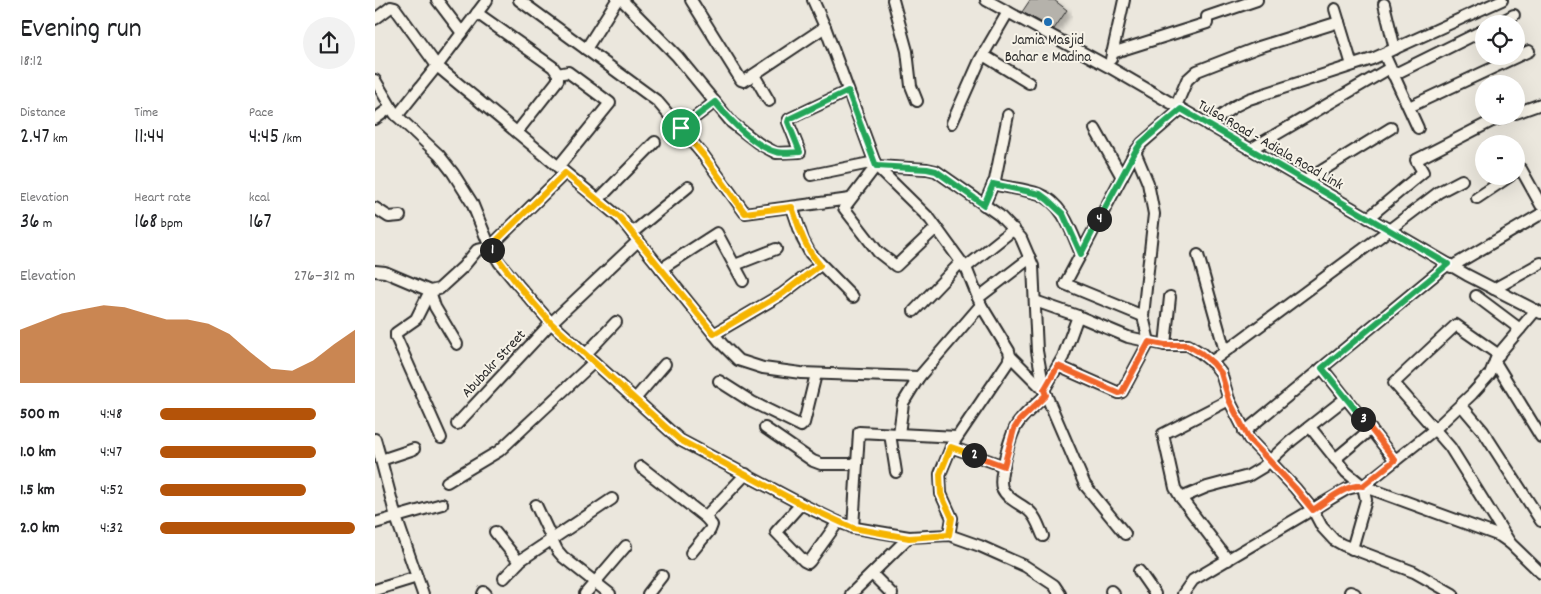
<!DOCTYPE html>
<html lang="en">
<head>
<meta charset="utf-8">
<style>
  body { margin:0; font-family:Dekko,sans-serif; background:#f2f2f2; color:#202124; height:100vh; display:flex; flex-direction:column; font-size:19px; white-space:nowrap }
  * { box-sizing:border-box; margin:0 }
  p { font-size:16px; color:#757577 }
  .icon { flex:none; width:28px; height:28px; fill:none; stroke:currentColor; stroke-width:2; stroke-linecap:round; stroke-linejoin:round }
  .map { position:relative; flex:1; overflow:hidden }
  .panel { display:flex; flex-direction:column; background:#fff; width:375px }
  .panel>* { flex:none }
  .buttons { position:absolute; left:1100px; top:15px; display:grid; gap:10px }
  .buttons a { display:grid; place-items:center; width:50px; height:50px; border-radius:50%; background:#fff; box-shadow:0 5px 20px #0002; font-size:25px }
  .pin { position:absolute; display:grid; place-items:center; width:42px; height:42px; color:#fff; margin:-21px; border:2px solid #fff; border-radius:50%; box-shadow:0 1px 5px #0007 }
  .km { position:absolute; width:25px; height:25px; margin:-12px; border-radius:50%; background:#222; color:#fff; font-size:14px; line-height:25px; text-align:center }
  .round { display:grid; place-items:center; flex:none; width:52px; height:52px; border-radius:26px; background:#f2f2f2 }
  .head { display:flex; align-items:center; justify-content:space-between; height:85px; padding:0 20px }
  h1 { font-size:28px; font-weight:600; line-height:38px }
  .figures { display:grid; grid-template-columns:repeat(3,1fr); gap:8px; height:85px; padding:5px 20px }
  .figures div { display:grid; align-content:center }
  .figures b { font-size:21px; font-weight:600 }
  .figures small { font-size:14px; font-weight:400 }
  .figures p { font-size:14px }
  .chart { height:140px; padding:10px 20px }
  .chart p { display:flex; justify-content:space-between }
  .chart svg { width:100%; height:90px; margin-top:5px; fill:#b45309; opacity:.7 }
  ul { padding:0 20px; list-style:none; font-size:16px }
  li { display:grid; grid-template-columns:80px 60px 1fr; align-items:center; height:38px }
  li i { height:12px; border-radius:6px; background:#b45309 }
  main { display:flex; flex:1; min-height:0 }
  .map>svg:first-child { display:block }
</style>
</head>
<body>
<main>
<section class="panel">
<div class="head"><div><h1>Evening run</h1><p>18:12</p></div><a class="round"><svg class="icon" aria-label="share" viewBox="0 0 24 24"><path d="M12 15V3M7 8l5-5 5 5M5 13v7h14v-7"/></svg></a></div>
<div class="figures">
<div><p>Distance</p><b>2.47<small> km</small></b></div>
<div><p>Time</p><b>11:44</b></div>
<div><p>Pace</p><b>4:45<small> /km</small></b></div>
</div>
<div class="figures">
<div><p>Elevation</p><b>36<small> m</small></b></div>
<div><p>Heart rate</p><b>168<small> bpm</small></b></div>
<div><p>kcal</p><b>167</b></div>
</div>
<div class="chart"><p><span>Elevation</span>276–312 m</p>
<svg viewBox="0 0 160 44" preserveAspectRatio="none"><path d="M0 44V18L10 14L20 10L30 8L40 6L50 7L60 10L70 13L80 13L90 15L100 20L110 29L120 37L130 38L140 33L150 25L160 18V44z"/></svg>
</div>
<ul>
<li><b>500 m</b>4:48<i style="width:80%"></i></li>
<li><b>1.0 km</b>4:47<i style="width:80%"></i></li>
<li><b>1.5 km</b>4:52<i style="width:75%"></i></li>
<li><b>2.0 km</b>4:32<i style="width:100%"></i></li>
</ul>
</section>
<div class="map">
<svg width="1166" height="594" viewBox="0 0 1166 594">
  <defs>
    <filter id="shadow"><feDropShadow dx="4" dy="4" stdDeviation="2.5" flood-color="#0004"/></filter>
  </defs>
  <rect width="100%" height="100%" fill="#ebe7dd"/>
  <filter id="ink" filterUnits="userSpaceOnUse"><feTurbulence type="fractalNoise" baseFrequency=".02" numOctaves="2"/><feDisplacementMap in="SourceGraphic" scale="10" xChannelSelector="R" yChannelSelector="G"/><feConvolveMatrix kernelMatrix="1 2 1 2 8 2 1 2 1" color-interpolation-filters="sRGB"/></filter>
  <g filter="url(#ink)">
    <path fill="#b5b2ab" stroke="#2b2b2b" filter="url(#shadow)" d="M655,0h24l13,10 -13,19 -32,-17z"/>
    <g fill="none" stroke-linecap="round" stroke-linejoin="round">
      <g stroke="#2b2b2b" stroke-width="14">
        <g id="street">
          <path d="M62,0l25,33"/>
          <path d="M144,0l138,101 47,55 41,57 105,-14"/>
          <path d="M247,0l55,56 55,67 26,20 18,10 24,-1 -12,-30 1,-3 59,-28"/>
          <path d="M316,0l50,80 3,1 81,-54"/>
          <path d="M438,0l12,27 51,139 -32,42 34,44 18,14 40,-38"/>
          <path d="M518,0l14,51 4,35 6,15"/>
          <path d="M611,0l123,67 358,208 74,38"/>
          <path d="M1009,4l11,45"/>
          <path d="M960,9l17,56"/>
          <path d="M102,13l76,54 5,7v6l-41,52"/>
          <path d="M0,19l16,-12 4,1 42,58 183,152 102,126 16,16 25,8 38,5 118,4"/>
          <path d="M1122,24l17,-9"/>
          <path d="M211,49l31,-49"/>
          <path d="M737,53l95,-30v-6l50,-17"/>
          <path d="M1009,54l34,74"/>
          <path d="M608,55l46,28"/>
          <path d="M736,59l13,-59"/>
          <path d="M183,74l10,-2 42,31 -52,64"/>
          <path d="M379,75l15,26"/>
          <path d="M1018,75l91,-45"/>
          <path d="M0,80l20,34 44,41 14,18 19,30 18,44 9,15 19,23 33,38 129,117 121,64 37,18 17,6 54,9 40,-2 31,11 45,20 29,19 6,9"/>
          <path d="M801,106l11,-26 10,-9 62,-24 80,-25"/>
          <path d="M1034,107l120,-56"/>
          <path d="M1141,113l25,-9"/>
          <path d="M22,116l40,-50 50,-66"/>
          <path d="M0,119l15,-11"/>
          <path d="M577,123l28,-63 28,-48"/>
          <path d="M833,125l27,-19 14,-7 123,-40 130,-59"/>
          <path d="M306,128l34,-26"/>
          <path d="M720,129l27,48"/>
          <path d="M876,149l139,-81"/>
          <path d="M501,166l51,3 9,2 63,44 22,23 12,28 4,85 7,39 41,95 40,49"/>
          <path d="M501,166l54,53 37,51 14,35 28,46 1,5 -2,6 -56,83 -12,29 1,20 11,24 -3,17"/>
          <path d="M1141,172l5,-3 20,36"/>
          <path d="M436,175l64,-13"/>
          <path d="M930,181l86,-53"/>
          <path d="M618,184c15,4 32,5 46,10 24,9 33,39 42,60"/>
          <path d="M1102,198l33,-22"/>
          <path d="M223,200l57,-58"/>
          <path d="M609,205l11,-25 13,-65"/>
          <path d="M417,207l11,33 7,13 43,44"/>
          <path d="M0,208l14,9 11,-1"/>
          <path d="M993,218l55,-46 -7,-12 74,-38 16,-6"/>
          <path d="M257,233l56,-46"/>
          <path d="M823,255l27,96"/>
          <path d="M360,265l41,-16"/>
          <path d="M1076,267l90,-53"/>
          <path d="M590,268l49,-39"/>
          <path d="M286,269l56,-36 26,48"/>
          <path d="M0,271l10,1 45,19 9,-2 24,-22 14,-17 13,-3 75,-74"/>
          <path d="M1119,289l47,-26"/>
          <path d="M55,291l-14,28 -20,14v4l45,101"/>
          <path d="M55,291l5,16 22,37"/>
          <path d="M1101,296l44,33"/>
          <path d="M603,298l52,-40"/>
          <path d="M660,301l43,15 50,21 37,8h23l13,8 12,10 8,10 8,27 20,39 46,49 18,22 9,17 12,13 9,5 71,27 39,22"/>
          <path d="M539,311l47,-49"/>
          <path d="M768,316l-78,-32 70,-132 7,-9 39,-34"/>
          <path d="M339,334l68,-40 38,-29"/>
          <path d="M790,345l5,-48"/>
          <path d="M211,354l30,-32"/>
          <path d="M1124,355l-43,-30 -62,58 56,64 60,96"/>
          <path d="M635,356l34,34 19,-33 15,-41"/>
          <path d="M836,362l178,-132 50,-38 23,-12"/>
          <path d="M1120,362l46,75"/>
          <path d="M683,366l61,27 3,-1 27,-50 -6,-26 11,-102 -6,-31 -13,-31"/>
          <path d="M947,368l73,92"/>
          <path d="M344,381l33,21 49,24 3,-3 12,-49"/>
          <path d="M260,399l30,-35"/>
          <path d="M1086,405l22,26 58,90"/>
          <path d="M82,424l94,-101 87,-82"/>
          <path d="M935,427l36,45 17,14 137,50 10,7 31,30"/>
          <path d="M390,428l48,33 8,3h36"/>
          <path d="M869,432l204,-168"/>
          <path d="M515,434l6,38"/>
          <path d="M524,434l4,-31 16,-26 62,-72"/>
          <path d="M0,439l6,21"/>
          <path d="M576,447l53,19"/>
          <path d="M960,459l36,-30"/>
          <path d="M266,467l64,50 41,-43"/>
          <path d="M72,482l52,-31 95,-89"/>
          <path d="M806,498l26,-11 41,-11 15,-9 28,-26 55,-43"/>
          <path d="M426,504l-25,28 28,29 4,2 2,-2 28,-39"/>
          <path d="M161,505l21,45 6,7 47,37"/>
          <path d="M0,523l67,-19"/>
          <path d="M478,528l6,-96 98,5"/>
          <path d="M120,532l24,30"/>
          <path d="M668,536c-4,-9 -7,-20 -15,-26 -9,-7 -21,-11 -26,-22 -4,-11 9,-57 17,-66 7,-10 18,-18 27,-27"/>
          <path d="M977,549l14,-49 -3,-14"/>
          <path d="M316,553l19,-23 2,-5 -7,-8"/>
          <path d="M853,560l-47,-62 -6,-10 -12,-54 66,-34"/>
          <path d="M764,571l16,23"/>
          <path d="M497,574l20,20"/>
          <path d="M42,577l6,17"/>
          <path d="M129,578l17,-18 91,-61"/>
          <path d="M0,590l42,-13 -21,-60 -15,-57 33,-11"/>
          <path d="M736,591l3,3"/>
          <path d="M975,592l5,2"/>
          <path d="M108,594l1,-2 2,2"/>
          <path d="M210,594l41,-48"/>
          <path d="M273,594l14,-18"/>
          <path d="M476,594l58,-57"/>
          <path d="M808,594l10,-14 154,-91 12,-3h4l72,-57 37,-35 18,-20 7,-18 39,-46"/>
        </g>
      </g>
      <use href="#street" stroke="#f7f3e8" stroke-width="10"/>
    </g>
  </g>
  <g fill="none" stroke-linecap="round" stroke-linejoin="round" filter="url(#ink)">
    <g stroke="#fff" stroke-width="10">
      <path id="split-1" d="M117,250l-2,-3 75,-74 55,45 94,116 68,-40 38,-29c-16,-18 -20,-35 -28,-58l-47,6 -41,-57 -23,-28"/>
    </g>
    <g stroke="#fff" stroke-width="10">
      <path id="split-2" d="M117,250l26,35 33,38 129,117 121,64 52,24 56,10 40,-3 3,-17 -11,-24 -1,-20 11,-27 23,8"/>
    </g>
    <g stroke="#fff" stroke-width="10">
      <path id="split-3" d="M599,455l30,11 10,-37 5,-8 27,-26 -2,-5 14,-24 61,27 3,-1 27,-50 16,3h22l14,8 12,10 8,10 8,27 20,39 46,49 18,22c14,-9 33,-26 50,-24l32,-26 -32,-41"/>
    </g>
    <g stroke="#fff" stroke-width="10">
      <path id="split-4" d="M724,219l36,-67 6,-9 40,-34 267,155 -126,104 41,51"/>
    </g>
    <g stroke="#fff" stroke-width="10">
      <path id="split-5" d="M306,128l34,-26c14,17 39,44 61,50 7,2 17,0 24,0l-12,-30 1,-3 59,-28 28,75 51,3 9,2 48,34 9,-21 47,10 8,6 15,14 18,40 18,-35"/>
    </g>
    <use href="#split-1" stroke="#f5b400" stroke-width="6"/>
    <use href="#split-2" stroke="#f5b400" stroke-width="6"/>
    <use href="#split-3" stroke="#f0652b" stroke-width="6"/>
    <use href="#split-4" stroke="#22a559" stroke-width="6"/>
    <use href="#split-5" stroke="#22a559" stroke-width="6"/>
  </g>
  <circle fill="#1f6fb2" stroke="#f7f3e8" stroke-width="2" cx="673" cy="22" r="5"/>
  <g text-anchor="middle" stroke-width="4" stroke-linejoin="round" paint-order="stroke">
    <g font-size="15" fill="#2b2b2b" stroke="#f7f3e8">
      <text x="673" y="44">Jamia Masjid<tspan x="673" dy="17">Bahar e Madina</tspan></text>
    </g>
    <g font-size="15" fill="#2b2b2b" stroke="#f7f3e8">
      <text transform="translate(896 144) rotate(30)" y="5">Tulsa Road - Adiala Road Link</text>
      <text transform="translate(118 363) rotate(-47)" y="5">Abubakr Street</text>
    </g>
  </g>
</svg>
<div class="buttons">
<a><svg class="icon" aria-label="locate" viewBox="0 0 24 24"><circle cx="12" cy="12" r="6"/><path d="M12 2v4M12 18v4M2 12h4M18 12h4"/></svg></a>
<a>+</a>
<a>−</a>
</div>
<div class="pin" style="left:306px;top:128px;background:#1e9e55"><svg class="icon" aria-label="arrive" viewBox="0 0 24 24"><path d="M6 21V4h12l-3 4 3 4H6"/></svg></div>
<b class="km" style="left:117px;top:250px">1</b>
<b class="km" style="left:599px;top:455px">2</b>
<b class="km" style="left:988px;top:419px">3</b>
<b class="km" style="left:724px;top:219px">4</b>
</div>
</main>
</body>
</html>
